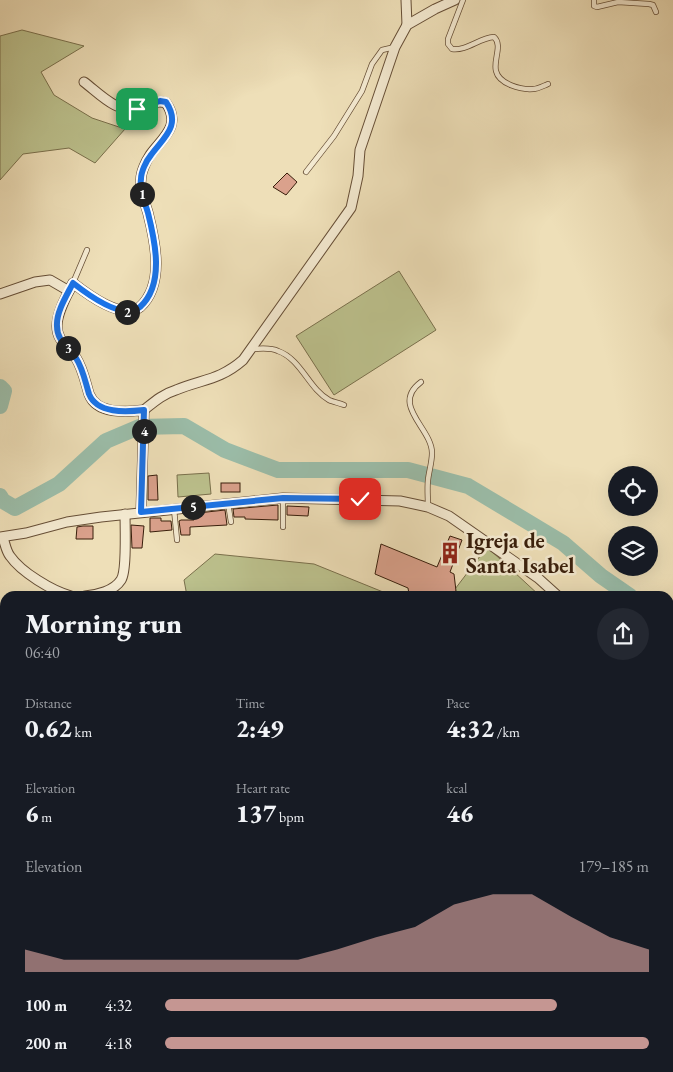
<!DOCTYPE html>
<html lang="en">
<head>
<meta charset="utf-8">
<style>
  body { margin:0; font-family:"EB Garamond",serif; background:#242831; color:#f1f3f6; height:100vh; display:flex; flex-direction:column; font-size:19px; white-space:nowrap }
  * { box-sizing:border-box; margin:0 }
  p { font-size:16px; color:#9ea1a6 }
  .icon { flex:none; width:28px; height:28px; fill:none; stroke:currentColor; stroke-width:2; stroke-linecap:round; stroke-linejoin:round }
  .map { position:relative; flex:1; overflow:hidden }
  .details { position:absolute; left:0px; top:591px; width:674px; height:481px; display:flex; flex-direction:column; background:#171b24; border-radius:15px 15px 0 0; box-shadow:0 5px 20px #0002 }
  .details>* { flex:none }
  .tools { position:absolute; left:608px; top:466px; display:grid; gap:10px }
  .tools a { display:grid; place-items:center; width:50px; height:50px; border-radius:50%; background:#171b24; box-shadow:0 5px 20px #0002; font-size:25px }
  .pin { position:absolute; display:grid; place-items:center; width:42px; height:42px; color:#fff; margin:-21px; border-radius:10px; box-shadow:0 2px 8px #0006 }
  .km { position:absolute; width:25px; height:25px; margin:-12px; border-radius:50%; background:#222; color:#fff; font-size:14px; line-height:25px; text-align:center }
  .round { display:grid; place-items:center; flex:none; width:52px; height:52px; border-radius:26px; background:#242831 }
  .head { display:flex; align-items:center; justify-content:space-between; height:85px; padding:0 25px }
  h1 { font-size:28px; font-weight:800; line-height:38px }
  .figures { display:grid; grid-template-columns:repeat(3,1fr); gap:8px; height:85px; padding:5px 25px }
  .figures div { display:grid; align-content:center }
  .figures b { font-size:25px; font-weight:800 }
  .figures small { font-size:14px; font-weight:400 }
  .figures p { font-size:14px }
  .chart { height:140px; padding:10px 25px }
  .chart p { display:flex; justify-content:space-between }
  .chart svg { width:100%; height:90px; margin-top:5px; fill:#c59692; opacity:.7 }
  ul { padding:0 25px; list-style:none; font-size:16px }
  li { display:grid; grid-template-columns:80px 60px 1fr; align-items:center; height:38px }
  li i { height:12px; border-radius:6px; background:#c59692 }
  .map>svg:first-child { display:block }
</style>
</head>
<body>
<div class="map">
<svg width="673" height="1072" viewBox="0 0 673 1072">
  <rect width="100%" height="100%" fill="#eedfb8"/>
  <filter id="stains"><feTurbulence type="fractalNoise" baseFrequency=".004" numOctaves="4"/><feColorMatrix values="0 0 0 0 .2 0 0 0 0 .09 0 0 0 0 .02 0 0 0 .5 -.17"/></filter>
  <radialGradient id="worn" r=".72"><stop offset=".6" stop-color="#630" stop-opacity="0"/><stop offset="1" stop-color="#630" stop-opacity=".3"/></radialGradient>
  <g fill="#bcc18d" stroke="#7a704c">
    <path d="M22,30l62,16 -43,26 13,23 38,23 33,11 -30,34 -26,-15 -46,6 -23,26v-144z"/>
    <path d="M399,271l37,59 -102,65 -38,-59z"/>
    <path d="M209,473l2,21 -33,3 -1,-22z"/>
    <path d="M487,547l53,49h-96l8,-3z"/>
    <path d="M215,554l99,10 79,32h-206l-3,-16z"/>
    <path d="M669,699l4,2v24l-4,3z"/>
    <path d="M669,788l4,90v65l-4,-1z"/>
    <path d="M481,1068h24l-1,4h-22z"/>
  </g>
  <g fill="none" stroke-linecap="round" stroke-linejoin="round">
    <g stroke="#9bbda9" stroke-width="16">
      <path d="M0,387l4,4 -4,15"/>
      <path d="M0,496l3,5 12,7 44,-24 47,-43 33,-14 45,-1 41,24 53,20h130l60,16 95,57 38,33 29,20"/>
      <path d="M669,623l4,3"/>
    </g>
  </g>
  <g fill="#daa18c" stroke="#381e0b">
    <path d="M287,173l10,9 -11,13 -13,-8z"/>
    <path d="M157,475l1,25h-10v-24z"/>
    <rect x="221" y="483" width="19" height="9"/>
    <path d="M278,505v15l-33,-1v-2h-11l-1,-8z"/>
    <path d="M287,506l22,1 -1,9 -21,-1z"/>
    <path d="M225,510l2,15 -37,2v8h-9l-2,-14 2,-1h13v-2h4v-5z"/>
    <path d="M150,518h11v3h10l1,9 -22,2z"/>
    <path d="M131,525l13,1 -2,22h-10z"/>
    <path d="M83,526h10v13h-17l1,-12z"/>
    <path d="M450,536l12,4 -12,32 4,2 2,17 -13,5h-27l-7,-2 -1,-6 -33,-14 6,-30 56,23z"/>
  </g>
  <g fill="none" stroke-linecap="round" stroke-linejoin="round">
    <g stroke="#664e36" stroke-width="6">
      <g id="lane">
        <path d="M463,0l-15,39v5l4,5c15,2 27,-11 42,-12 9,8 -1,23 2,34 3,13 25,19 37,18 5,0 10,-3 15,-5"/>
        <path d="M594,0v6l3,1 21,-5 31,2 4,1 3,7"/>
        <path d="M306,172l28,-36 28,-45 10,-27 10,-14 13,-3"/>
        <path d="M73,283l14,-33"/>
        <path d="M251,349c9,0 19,-2 27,2 23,8 31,38 51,49 4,2 10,3 15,5"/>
        <path d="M421,382c-31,23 11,46 11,71 0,9 -3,18 -4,27 -1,9 0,18 0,27"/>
        <path d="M283,498v29"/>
        <path d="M228,503l3,19"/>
        <path d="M174,509l3,31"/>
      </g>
    </g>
    <g stroke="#664e36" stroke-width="11">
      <g id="street">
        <path d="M406,0l1,25"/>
        <path d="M84,82c16,12 34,33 56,26 9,-4 17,-8 26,-5 16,23 -4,35 -16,52 -4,6 -9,17 -9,24 -2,12 4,23 7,34 7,28 17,71 -8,94 -17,14 -53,-13 -67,-24 -6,12 -16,29 -16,43 0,16 12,20 19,32 7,11 9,23 13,36 8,21 37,18 55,16l-3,102"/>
        <path d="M0,294l35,-12 15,-2 19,11"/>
        <path d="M144,410c10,-8 19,-16 32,-20 27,-11 44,-10 67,-30l108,-152 7,-32 2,-26 35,-103 12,-22 28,-16 20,-9"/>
        <path d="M0,537l26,-4 41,-11 34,-5 182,-19 117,3 28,6 21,9 89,62 20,18"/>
        <path d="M3,538c2,5 3,13 7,18 11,16 42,35 61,40"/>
        <path d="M85,596c12,-1 29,-5 36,-16 6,-9 4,-53 4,-66"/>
        <path d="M669,692l4,3"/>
        <path d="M0,886l5,3"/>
        <path d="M475,1068l1,4"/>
        <path d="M582,1068l1,4"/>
        <path d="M538,1072l3,-4"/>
      </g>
    </g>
    <use href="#lane" stroke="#f4ead1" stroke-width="4.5"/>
    <use href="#street" stroke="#f4ead1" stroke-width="9"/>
  </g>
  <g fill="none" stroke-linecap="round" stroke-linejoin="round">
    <g stroke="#fff" stroke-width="10">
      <path id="route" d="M137,109l23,-8 6,1c16,24 -3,36 -15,53 -5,6 -10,17 -10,24 -2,12 4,23 7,34 7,28 17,71 -8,94 -17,14 -53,-13 -67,-24 -6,12 -17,29 -16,43 0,16 12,20 19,32 7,11 9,23 13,36 8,20 37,18 55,16l-3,102 142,-14 77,1"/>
    </g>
    <use href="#route" stroke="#1a73e8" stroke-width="6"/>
  </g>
  <defs>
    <g id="building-bare" transform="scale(1.725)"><path d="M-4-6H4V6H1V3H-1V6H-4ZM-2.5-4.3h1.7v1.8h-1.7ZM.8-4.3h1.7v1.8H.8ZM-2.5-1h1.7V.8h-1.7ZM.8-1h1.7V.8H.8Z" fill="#8f2418" stroke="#f4ead1" stroke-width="2.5" paint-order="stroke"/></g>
  </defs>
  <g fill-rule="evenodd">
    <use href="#building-bare" x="450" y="553"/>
  </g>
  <g text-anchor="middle" stroke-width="5" stroke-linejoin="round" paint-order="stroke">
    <g font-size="22" font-weight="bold" fill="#381e0b" stroke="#f4ead1" text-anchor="start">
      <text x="466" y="548">Igreja de<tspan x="466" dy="25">Santa Isabel</tspan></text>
    </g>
  </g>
  <rect width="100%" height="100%" filter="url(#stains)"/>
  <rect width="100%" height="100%" fill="url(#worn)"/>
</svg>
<div class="tools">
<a><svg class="icon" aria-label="locate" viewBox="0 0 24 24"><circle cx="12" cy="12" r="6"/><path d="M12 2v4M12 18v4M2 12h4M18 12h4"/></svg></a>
<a><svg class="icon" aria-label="layers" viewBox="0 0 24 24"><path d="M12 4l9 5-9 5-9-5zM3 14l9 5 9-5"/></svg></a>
</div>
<div class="pin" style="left:137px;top:109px;background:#1e9e55"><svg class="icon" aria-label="arrive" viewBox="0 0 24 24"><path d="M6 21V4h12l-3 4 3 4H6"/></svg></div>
<div class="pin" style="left:360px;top:499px;background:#d93025"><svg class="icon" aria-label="check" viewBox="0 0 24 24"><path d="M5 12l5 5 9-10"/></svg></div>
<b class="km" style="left:142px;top:194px">1</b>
<b class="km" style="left:127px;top:312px">2</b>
<b class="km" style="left:68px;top:348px">3</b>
<b class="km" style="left:144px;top:431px">4</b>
<b class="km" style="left:193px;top:507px">5</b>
<section class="details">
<div class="head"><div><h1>Morning run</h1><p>06:40</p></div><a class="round"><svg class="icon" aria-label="share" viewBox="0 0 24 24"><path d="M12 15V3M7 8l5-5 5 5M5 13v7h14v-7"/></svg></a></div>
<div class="figures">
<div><p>Distance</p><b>0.62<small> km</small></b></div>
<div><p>Time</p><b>2:49</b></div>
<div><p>Pace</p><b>4:32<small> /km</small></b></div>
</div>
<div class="figures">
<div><p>Elevation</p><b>6<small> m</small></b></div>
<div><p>Heart rate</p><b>137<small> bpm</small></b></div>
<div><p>kcal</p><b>46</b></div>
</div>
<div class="chart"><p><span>Elevation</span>179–185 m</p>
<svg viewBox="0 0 160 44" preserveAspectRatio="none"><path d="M0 44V33L10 38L20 38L30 38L40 38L50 38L60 38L70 38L80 33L90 27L100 22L110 11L120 6L130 6L140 17L150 27L160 33V44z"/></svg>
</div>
<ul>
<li><b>100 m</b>4:32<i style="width:81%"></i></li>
<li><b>200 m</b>4:18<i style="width:100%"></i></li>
</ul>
</section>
</div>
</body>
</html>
